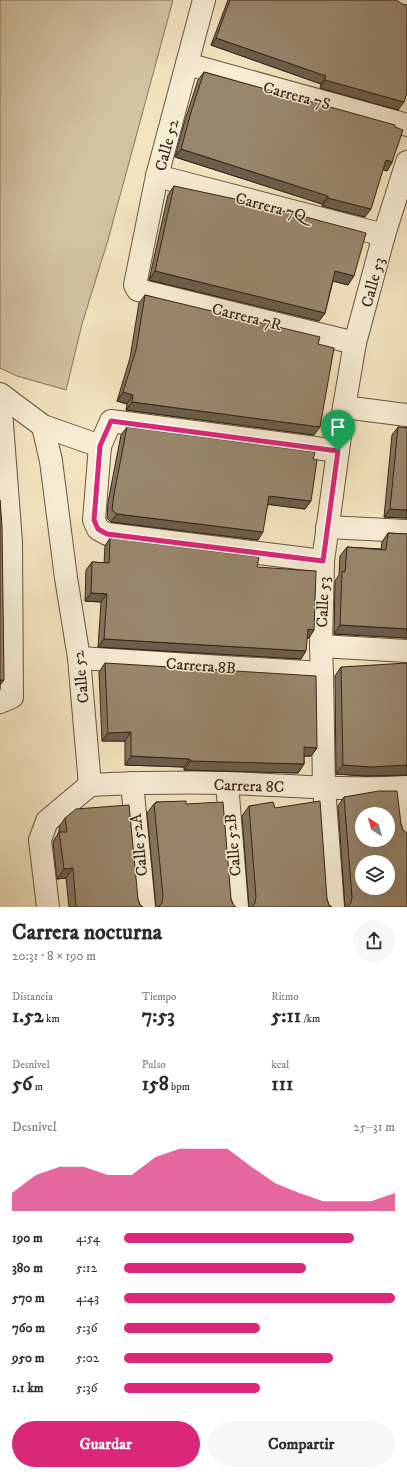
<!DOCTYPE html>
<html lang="es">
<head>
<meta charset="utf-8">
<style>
  body { margin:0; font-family:"IM FELL DW Pica",serif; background:#f7f7f7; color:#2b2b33; height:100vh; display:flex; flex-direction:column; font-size:15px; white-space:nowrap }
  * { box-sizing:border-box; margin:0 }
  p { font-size:13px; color:#7c7c81 }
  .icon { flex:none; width:22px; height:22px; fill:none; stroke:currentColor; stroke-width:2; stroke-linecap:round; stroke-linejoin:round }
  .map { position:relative; height:907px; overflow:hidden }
  .drawer { display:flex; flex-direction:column; background:#fff; flex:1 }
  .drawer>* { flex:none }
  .needle { width:26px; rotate:323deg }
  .fabs { position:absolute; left:355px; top:807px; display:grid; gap:8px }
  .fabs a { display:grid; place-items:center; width:40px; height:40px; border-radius:50%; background:#fff; box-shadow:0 4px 16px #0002; font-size:20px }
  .pin { position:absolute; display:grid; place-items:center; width:34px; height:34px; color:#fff; margin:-41px -17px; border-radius:50% 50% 50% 0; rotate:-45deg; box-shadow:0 0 4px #0007 }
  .pin .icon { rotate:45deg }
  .round { display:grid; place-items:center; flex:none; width:42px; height:42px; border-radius:21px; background:#f7f7f7 }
  .headline { display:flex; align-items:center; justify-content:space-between; height:68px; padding:0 12px }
  h1 { font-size:22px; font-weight:700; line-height:30px }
  .figures { display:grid; grid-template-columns:repeat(3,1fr); gap:6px; height:68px; padding:4px 12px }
  .figures div { display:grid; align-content:center }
  .figures b { font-size:20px; font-weight:700 }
  .figures small { font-size:11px; font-weight:400 }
  .figures p { font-size:11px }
  .chart { height:112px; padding:8px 12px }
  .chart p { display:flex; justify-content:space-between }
  .chart svg { width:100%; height:72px; margin-top:4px; fill:#db2777; opacity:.7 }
  .cta { display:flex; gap:8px; margin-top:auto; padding:8px 12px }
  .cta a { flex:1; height:46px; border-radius:24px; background:#db2777; color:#fff; font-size:16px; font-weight:700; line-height:46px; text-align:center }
  .cta a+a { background:#f7f7f7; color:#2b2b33 }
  ul { padding:0 12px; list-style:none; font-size:13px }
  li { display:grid; grid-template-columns:64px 48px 1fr; align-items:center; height:30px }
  li i { height:10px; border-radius:5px; background:#db2777 }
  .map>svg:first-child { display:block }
</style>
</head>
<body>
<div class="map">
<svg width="407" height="907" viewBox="0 0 407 907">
  <rect width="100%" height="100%" fill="#f3e4bf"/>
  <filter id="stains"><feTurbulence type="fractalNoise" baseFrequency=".005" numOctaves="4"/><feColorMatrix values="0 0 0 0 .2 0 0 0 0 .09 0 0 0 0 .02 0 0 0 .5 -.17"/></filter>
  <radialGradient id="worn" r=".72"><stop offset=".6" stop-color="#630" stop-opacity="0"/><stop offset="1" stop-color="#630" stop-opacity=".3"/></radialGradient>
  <path fill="#d3c3a2" stroke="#85735c" d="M0,0h173l-65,240 -26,84 -16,66 -49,-14 -17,-8z"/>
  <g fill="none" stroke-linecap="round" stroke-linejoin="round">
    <g stroke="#665340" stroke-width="24">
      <path id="pedestrian" d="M401,788l6,44"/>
    </g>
    <g stroke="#665340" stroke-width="24">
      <g id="minor">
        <path d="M204,0l-47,176 -22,109 3,5 217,53"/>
        <path d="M401,0l6,2"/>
        <path d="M187,64l220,61"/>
        <path d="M157,176l227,59"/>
        <path d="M0,394l43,32 57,20"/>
        <path d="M0,398l11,144 1,155 -12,5"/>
        <path d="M344,407l63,8"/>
        <path d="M43,426l8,35 15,117 13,80 11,127"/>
        <path d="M327,527l80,4"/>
        <path d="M323,561l-216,-27 -9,-5 -4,-9 6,-74 11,-25 227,30"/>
        <path d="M321,646l86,5"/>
        <path d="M79,658l243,15"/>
        <path d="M132,783l12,124"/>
        <path d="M227,783l10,124"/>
        <path d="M90,785c46,-2 92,-3 137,-2 60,2 120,8 180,4"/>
        <path d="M48,907l-8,-67 7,-19 43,-36"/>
        <path d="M333,907l-9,-120 -2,-114 -1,-27 2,-85 21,-154 11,-64 29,-108 23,-73"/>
      </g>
    </g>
    <use href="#pedestrian" stroke="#f7edd5" stroke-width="22"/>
    <use href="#minor" stroke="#f7edd5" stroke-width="22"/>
  </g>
  <g fill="#84745e" stroke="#372315">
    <path d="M228,0h169l1,110 -78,-22 1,-4 -110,-39z"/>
    <path d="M204,72l191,55 -3,35 -5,9 -4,-2 -18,48 -43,-11v-2l-147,-47 10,-37 13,-40z"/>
    <path d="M174,186l174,99 -15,-4 -8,32 -6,8 -170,-41 19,-85z"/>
    <path d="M145,295l173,49 -4,91 -188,-25 1,-6 -10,-3 13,-43 9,-55z"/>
    <path d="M127,427l178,82 -37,-5 -10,36 -147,-18 -4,-4 1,-16 13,-67z"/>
    <path d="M398,427l9,1v90l-23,-1 8,-82z"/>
    <path d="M388,533l19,1v104l-73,-4 1,-53 4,-6 1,-19 7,-9 34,2 1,-7z"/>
    <path d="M110,538l147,29 52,71h-2l-6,21 -203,-12 3,-45 -16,-1 1,-31 6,-8 12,1 1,-17z"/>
    <path d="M105,663l212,85 -6,8h-7v8l-6,9 -114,-3v-3l-59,-2v-24h-23l-3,-69z"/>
    <path d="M341,667l66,108 -42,1 -29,-2 -1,-98z"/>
    <path d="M344,797l57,27 2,6 4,77h-62l-7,-101z"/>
    <path d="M156,802l30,2 45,95 2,5 3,3h-80l-9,-94 7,-9h1z"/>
    <path d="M249,806l26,2 52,91 2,6 3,2h-83l-7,-91z"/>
    <path d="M65,818l73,81 2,6 3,2h-74l-3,-29 -9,1 -4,-37 6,-10v-5z"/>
  </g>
  <g fill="#6b5e4c" stroke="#372315">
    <path d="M216,38l110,38 -5,8 -110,-39z"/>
    <path d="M325,80l79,22 -6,8 -78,-22z"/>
    <path d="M181,149l147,47 -6,8 -147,-47z"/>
    <path d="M386,160l6,2 -5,9 -6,-2z"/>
    <path d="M328,198l43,11 -6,8 -43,-11z"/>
    <path d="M155,271l170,42 -6,8 -170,-41z"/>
    <path d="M335,271l19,5 -6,9 -19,-5z"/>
    <path d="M123,392l10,3 -6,9 -10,-3z"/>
    <path d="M132,402l188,25 -6,8 -188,-25z"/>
    <path d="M269,496l42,5 -6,8 -41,-5z"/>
    <path d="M390,509l17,1v8l-23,-1z"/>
    <path d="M117,514l146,18 -5,8 -147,-18z"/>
    <path d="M91,593l16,1 -6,8 -16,-1z"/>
    <path d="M340,625l67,4v9l-73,-4z"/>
    <path d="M308,629l6,1 -5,8 -6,-1z"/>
    <path d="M104,639l202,12 -5,8 -203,-12z"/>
    <path d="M0,680h4l-4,5z"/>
    <path d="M131,732l-6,9h-23l6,-8z"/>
    <path d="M304,747l13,1 -6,8h-13z"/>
    <path d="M131,756l59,3 -6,8 -59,-2z"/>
    <path d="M190,761l114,3 -6,9 -114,-3z"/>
    <path d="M343,765h64v10l-42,1 -29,-2z"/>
    <path d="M73,868l-7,10 -9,1 7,-10z"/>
  </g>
  <g fill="#99876d" stroke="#372315" fill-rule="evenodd">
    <path d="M230,0h167l5,4 5,1v88l-3,9 -79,-22 1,-4 -110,-38z"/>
    <path d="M204,72l191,53v2l8,3 -11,32 -6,-2 -15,49 -43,-11v-2l-147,-47 10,-37z"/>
    <path d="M174,186l75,16 117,31 -12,43 -19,-5 -10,42 -170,-42z"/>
    <path d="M145,295l175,42 -2,7 16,4 -14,79 -188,-25 1,-7 -10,-3 13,-42z"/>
    <path d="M127,427l188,25 -2,7 4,1 -6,41 -42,-5 -6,36 -146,-18 -5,-4 2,-16z"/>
    <path d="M398,427l9,1v82l-17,-1z"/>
    <path d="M0,500l2,26 2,154h-4z"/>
    <path d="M388,533l19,1v95l-67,-4 2,-54 3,1 2,-25 39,3z"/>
    <path d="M110,538l149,19 -2,10 59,4 -2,59 -6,-1 -2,22 -202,-12 3,-45 -16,-1 1,-31 17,1z"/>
    <path d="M105,663l211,13 1,72 -13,-1v17l-114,-3v-2l-59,-3v-24l-23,1z"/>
    <path d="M407,663v102l-36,2 -28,-2 -2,-98z"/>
    <path d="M379,791h18l4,33 2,6 4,3v74h-60l4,-4 1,-6 -8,-100zM362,814h26v26h-26zM362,862h26v26h-26z"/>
    <path d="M186,801v3l37,-2 8,97 2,5 3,3h-78l4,-4 1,-7 -9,-92 2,-1v-1z"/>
    <path d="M320,801l7,98 2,6 3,2h-80l3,-4 1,-6 -7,-91 24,-4 2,6z"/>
    <path d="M129,805l9,94 2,6 3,2h-67l-3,-39 -9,1 -5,-37h8l-2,-14 11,-9z"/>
  </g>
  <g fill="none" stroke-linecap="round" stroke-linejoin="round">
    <g stroke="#fff" stroke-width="8">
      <path id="route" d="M111,421l227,30 -15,110 -216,-27 -9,-5 -4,-9 6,-74z"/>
    </g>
    <use href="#route" stroke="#db2777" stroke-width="5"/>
  </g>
  <g text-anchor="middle" stroke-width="3" stroke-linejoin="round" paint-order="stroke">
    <g font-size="16" fill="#372315" stroke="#f7edd5">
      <text transform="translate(297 95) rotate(15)" y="6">Carrera 7S</text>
      <text transform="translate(166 145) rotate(-75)" y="6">Calle 52</text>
      <text transform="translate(271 206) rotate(15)" y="6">Carrera 7Q</text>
      <text transform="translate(372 282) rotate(-75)" y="6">Calle 53</text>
      <text transform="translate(247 316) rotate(14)" y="6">Carrera 7R</text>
      <text transform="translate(322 602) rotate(-88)" y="6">Calle 53</text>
      <text transform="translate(201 665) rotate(4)" y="6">Carrera 8B</text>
      <text transform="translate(80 677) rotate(-96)" y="6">Calle 52</text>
      <text transform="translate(249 785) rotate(2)" y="6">Carrera 8C</text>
      <text transform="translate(138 845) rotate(-96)" y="6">Calle 52A</text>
      <text transform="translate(232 845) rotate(-95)" y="6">Calle 52B</text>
    </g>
  </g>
  <rect width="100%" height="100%" filter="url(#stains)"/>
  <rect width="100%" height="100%" fill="url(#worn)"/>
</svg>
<div class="fabs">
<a><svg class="needle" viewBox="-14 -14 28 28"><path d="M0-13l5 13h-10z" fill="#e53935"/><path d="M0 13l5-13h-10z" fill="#7c7c81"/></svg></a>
<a><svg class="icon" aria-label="layers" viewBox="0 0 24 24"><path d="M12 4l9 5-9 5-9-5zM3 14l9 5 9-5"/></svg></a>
</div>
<div class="pin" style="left:338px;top:451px;background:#1e9e55"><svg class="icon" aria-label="arrive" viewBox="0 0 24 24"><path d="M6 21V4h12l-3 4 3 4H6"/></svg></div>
</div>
<section class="drawer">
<div class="headline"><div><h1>Carrera nocturna</h1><p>20:31 · 8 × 190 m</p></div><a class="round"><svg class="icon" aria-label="share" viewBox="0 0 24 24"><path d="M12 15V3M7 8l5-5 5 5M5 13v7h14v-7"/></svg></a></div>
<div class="figures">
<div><p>Distancia</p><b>1.52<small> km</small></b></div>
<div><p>Tiempo</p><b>7:53</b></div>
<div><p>Ritmo</p><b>5:11<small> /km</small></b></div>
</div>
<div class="figures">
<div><p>Desnivel</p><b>56<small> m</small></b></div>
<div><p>Pulso</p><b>158<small> bpm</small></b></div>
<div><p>kcal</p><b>111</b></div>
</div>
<div class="chart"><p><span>Desnivel</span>25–31 m</p>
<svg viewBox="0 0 160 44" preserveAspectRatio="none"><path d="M0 44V33L10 22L20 17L30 17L40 22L50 22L60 11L70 6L80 6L90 6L100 17L110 27L120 33L130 38L140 38L150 38L160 33V44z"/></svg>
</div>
<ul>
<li><b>190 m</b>4:54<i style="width:85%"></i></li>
<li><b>380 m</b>5:12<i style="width:67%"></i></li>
<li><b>570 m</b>4:43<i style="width:100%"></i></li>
<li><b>760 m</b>5:36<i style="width:50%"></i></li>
<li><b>950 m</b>5:02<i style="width:77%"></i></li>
<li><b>1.1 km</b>5:36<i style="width:50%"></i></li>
</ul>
<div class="cta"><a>Guardar</a><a>Compartir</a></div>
</section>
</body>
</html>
